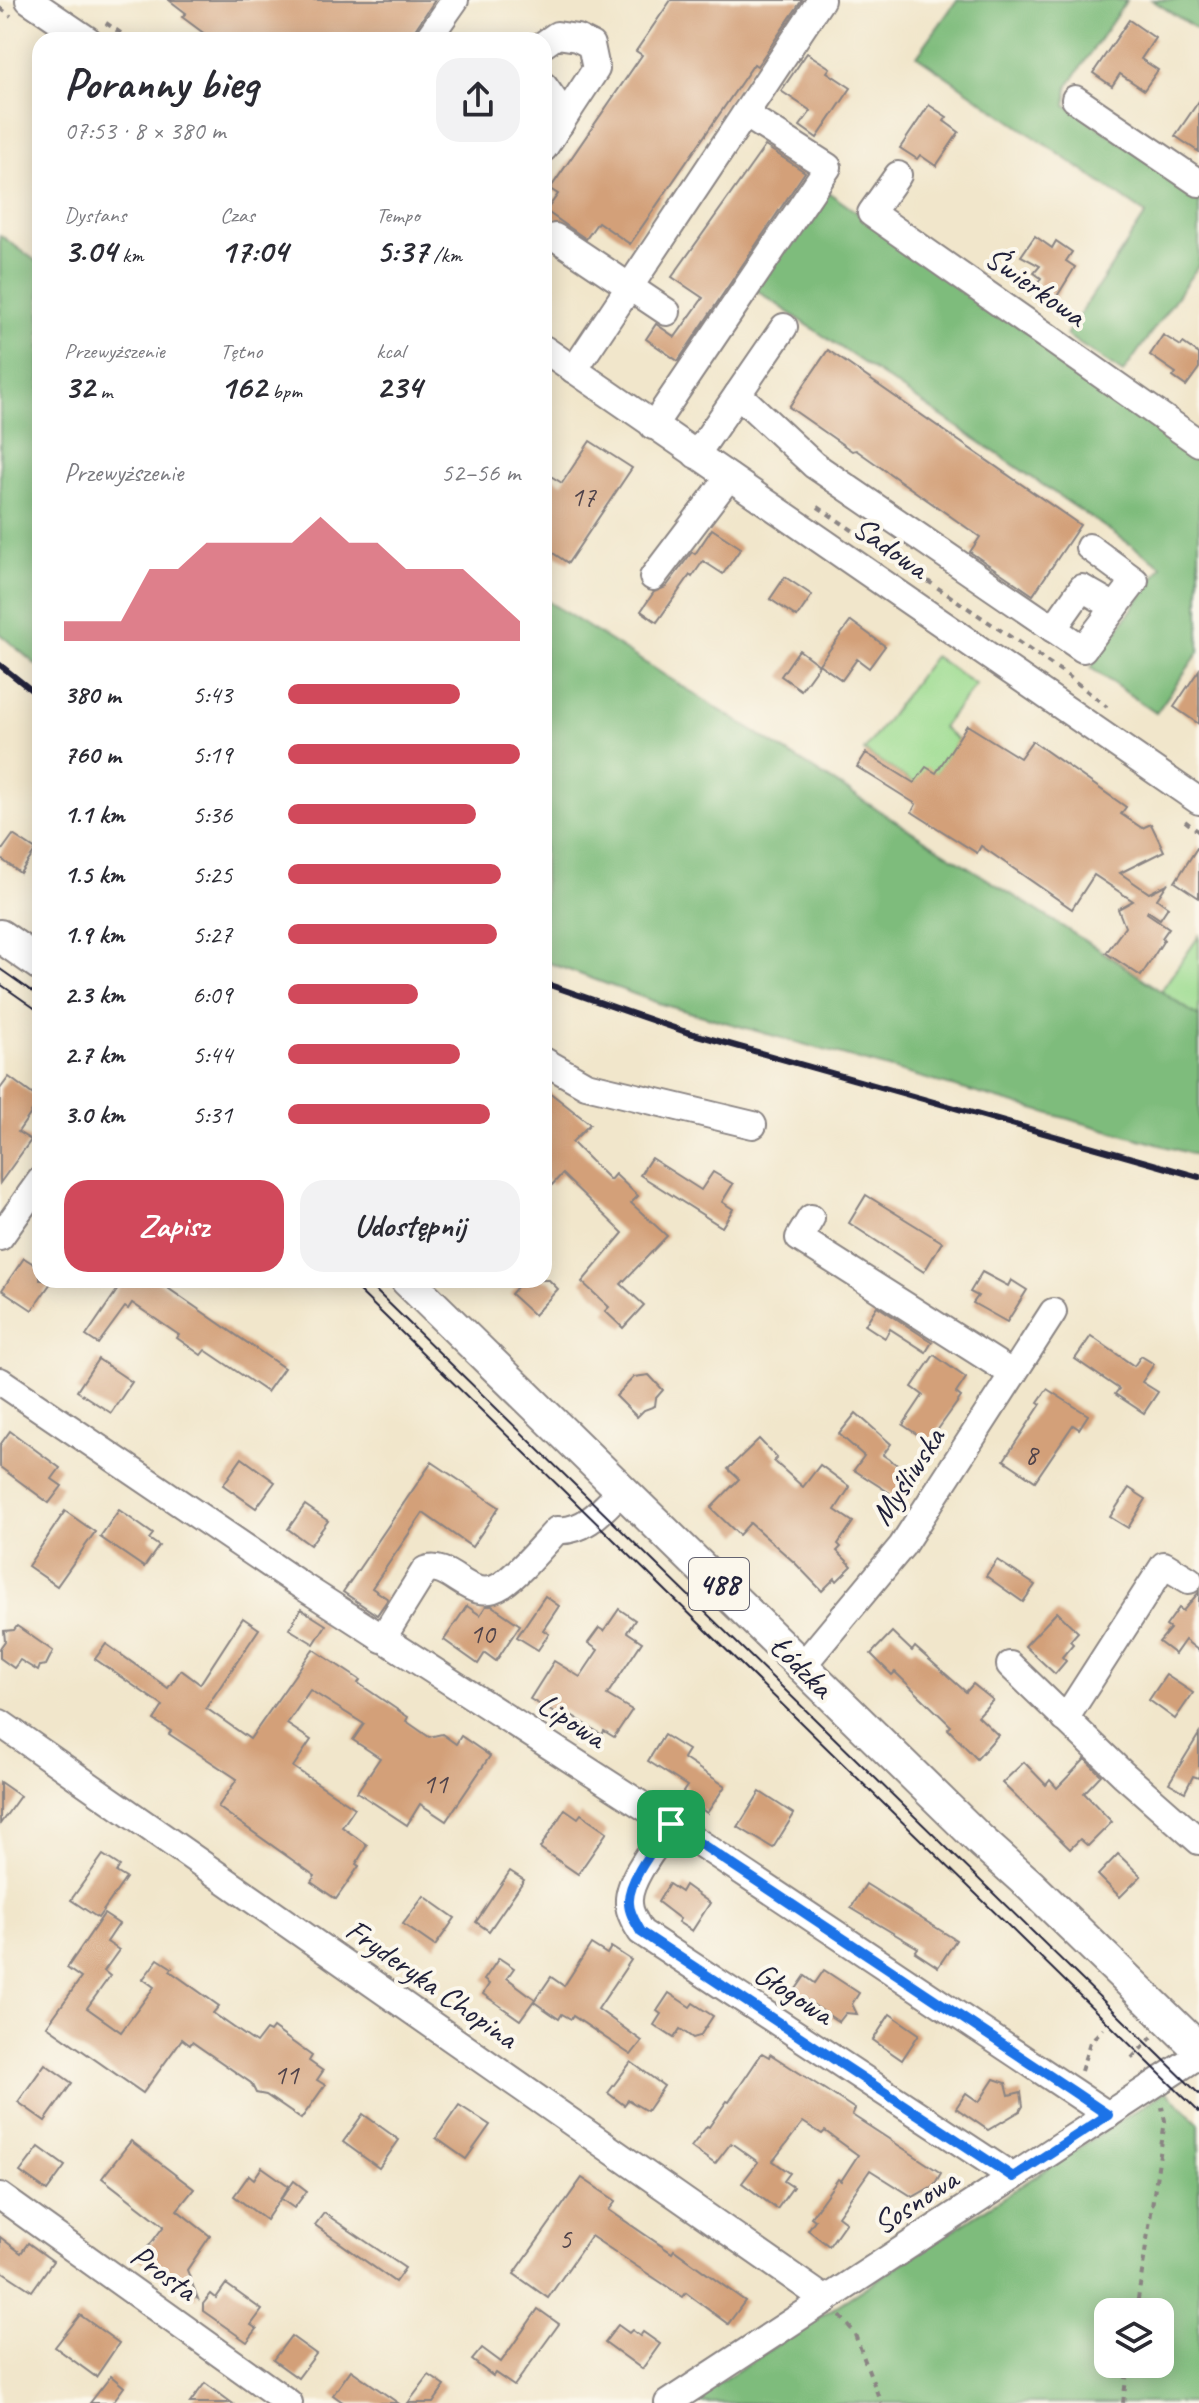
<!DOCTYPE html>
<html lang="pl">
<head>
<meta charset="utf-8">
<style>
  body { margin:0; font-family:Caveat,sans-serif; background:#f2f2f3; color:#2b2b33; height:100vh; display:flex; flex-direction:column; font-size:30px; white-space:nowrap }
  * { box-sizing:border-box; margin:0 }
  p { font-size:26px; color:#7c7c81 }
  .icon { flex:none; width:44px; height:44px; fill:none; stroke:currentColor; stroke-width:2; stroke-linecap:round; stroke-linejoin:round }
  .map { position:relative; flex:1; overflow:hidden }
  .panel { position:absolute; left:32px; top:32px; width:520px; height:1256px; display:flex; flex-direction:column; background:#fff; border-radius:24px; box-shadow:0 4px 20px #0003 }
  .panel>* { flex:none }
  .controls { position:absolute; left:1094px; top:2298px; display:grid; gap:16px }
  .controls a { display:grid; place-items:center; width:80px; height:80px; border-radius:16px; background:#fff; box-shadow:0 4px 20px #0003; font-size:40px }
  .pin { position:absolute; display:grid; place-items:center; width:68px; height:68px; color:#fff; margin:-34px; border-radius:16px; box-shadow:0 4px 12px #0006 }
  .round { display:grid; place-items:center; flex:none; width:84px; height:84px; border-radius:24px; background:#f2f2f3 }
  .head { display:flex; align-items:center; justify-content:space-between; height:136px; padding:0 32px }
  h1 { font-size:44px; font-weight:600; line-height:60px }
  .stats { display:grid; grid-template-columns:repeat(3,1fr); gap:12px; height:136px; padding:8px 32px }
  .stats div { display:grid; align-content:center }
  .stats b { font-size:34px; font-weight:600 }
  .stats small { font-size:22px; font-weight:400 }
  .stats p { font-size:22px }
  .chart { height:224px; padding:16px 32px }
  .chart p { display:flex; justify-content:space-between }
  .chart svg { width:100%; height:144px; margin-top:8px; fill:#d1495b; opacity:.7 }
  .action { display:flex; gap:16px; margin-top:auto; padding:16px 32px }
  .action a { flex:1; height:92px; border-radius:24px; background:#d1495b; color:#fff; font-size:32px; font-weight:600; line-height:92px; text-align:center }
  .action a+a { background:#f2f2f3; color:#2b2b33 }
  ul { padding:0 32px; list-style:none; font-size:26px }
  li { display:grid; grid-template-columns:128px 96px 1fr; align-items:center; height:60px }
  li i { height:20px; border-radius:10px; background:#d1495b }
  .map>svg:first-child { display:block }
</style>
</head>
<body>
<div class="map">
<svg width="1199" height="2403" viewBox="0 0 1199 2403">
  <rect width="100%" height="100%" fill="#fbf7ec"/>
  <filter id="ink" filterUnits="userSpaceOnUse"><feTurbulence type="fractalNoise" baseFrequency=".0125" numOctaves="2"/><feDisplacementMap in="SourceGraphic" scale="16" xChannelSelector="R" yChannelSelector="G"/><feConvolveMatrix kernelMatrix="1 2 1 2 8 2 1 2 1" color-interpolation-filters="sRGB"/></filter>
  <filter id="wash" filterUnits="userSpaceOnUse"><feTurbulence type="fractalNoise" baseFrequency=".006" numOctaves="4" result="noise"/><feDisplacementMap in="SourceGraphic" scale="32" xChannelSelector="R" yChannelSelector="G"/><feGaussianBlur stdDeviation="1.8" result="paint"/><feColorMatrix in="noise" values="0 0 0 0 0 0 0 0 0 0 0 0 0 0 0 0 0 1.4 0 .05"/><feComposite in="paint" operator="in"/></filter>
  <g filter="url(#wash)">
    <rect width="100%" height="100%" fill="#f1e6cb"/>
    <g fill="#9edc91" stroke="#607f66" stroke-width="2">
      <path d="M934,656l42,29 -34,42 16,13 -32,51 -62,-40z"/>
      <path d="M1199,936v81l-38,-26z"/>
    </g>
    <g fill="#7ebc7b" stroke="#506f5b" stroke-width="2" fill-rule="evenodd">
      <path d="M957,0h170l-59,86 -2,19 133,91v69l-76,108 -57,-38 80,-121 -229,-158z"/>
      <path d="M1152,0h47v31z"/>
      <path d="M825,190l374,263v199l-43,61 -65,-45 71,-102 -406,-276z"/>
      <path d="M0,235l40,29v404l-40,-34z"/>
      <path d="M544,599l562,355 93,63v139l-538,-152 -117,-43z"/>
      <path d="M1166,2091l33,32v280h-511zM1108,2312h52v52h-52z"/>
    </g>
    <g id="blocks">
      <g fill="#d3a079">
        <path d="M169,0h266l-27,40h-195l-31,-23 4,-4z"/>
        <path d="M671,0h131l-45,66 -3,-2 -124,180 -32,-22 -12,17 -40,-28 12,-17 -8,-5 92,-134 -6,-4z"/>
        <path d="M1129,20l26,18 -14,21 17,11 -14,20 -24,-16 -8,12 -19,-13z"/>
        <path d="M807,53l23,15 -3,4 24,16 -34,50 -17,-12 11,-15 -30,-20z"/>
        <path d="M1199,101v51l-24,-16z"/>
        <path d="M929,105l18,12 -3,4 15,11 -23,34 -16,-11 -3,4 -17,-11z"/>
        <path d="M765,146l40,26 -127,189 -32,-22 10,-15 19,13 28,-39 -31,-21z"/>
        <path d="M1035,236l17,12 4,-7 16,11 -6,9 9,6 -19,31 -19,-14 4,-6 -7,-5 6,-7 -19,-10z"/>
        <path d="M1163,335l18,11 2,-3 16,11v14l-13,18 -13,-9 3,-4 -26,-18z"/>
        <path d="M828,350l252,175 -47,70 -63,-43 10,-15 -124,-87 -4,1 -63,-44z"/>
        <path d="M590,441l42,27 -64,95 -24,-16v-75l18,11z"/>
        <path d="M712,529l29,19 -18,26 -20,-13 -11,16 -2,-2 -33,47 -16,-11 13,-19 12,-5 26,-35 3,2z"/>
        <path d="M785,577l27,18 -15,22 -27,-18z"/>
        <path d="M851,621l34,25 -16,22 -12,-9 -15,21 -23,-16z"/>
        <path d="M799,650l20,15 -18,25 -20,-14z"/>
        <path d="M1199,670v54l-25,-17z"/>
        <path d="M967,725l53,33 12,-17 94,66 -5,7 21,14 9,-4 13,27 -44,22 29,20 18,-9 -10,15 11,8 -8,12 -12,-8 -1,2 22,15 -7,10 2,2 -23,36 -35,-23 19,-26 -7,-18 15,-8 -39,-26 -22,34 -91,-63 -4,7 -65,-41 4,-8 -59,-37 9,-14 48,30 12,-16 10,6z"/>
        <path d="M13,835l23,15 -16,23 -20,-15v-5z"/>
        <path d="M1199,845v53l-24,-16z"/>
        <path d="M9,1077l31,23 -22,32 13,8 -31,43v-94z"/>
        <path d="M544,1088l46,36 -18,18 38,38 5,-6 23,22 -7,7 36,33 -46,48 23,21 -21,23 -18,-17 4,-4 -27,-25 41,-49 -61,-59 -10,11 -8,-8z"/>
        <path d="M651,1158l50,32 12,-18 20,12 -11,18 11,7 -11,18 -82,-52z"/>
        <path d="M866,1195l76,47 -18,30 -75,-49z"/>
        <path d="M24,1258l16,10v12h13l-21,30 -30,-20z"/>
        <path d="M982,1272l26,14 3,-6 16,10 -20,32 -34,-19 5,-7 -8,-4z"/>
        <path d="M124,1280h32l128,88 -17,24 -62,-42 -4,5 -24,-17 2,-3 -47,-32 -4,6 -3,-2 -27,37 -12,-8z"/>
        <path d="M523,1280h26l9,9 -24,26 -23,-21z"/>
        <path d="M877,1306l55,36 -6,10 -36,-23 -5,9 -20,-13z"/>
        <path d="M1091,1336l43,30 7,-10 13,8 -12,18 16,10 -14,21 -29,-19 4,-5 -44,-30z"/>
        <path d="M934,1355l32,23 -10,15 5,4 -32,45 -26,-17 20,-30 -11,-8z"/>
        <path d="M98,1359l34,23 -21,31 -34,-22z"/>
        <path d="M649,1375l14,15 -7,8 -1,8 -11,4 -7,7 -21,-21 18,-19z"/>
        <path d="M1047,1389l41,26 -9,14 -6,-4 -38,56 -31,-21 37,-56 -3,-2z"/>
        <path d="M856,1413l35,31 -8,11 26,18 -16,22 -39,-25 10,-14 -25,-22z"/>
        <path d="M10,1431l50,37 -8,11 10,7 -13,17 -49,-36v-22z"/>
        <path d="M759,1439l18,19 -3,3 29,26 17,-22 30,22 -15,23 18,12 -15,22 3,3 -4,4 15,15 -15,15 -2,-3 -13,13 -27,-28 -45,-40 -11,12 -28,-27 28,-29 -11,-10z"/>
        <path d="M242,1458l33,24 -19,26 -33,-23z"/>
        <path d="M432,1462l67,45 -27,40 -49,-34 -51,75 16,11 -11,16 -34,-23z"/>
        <path d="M1129,1488l17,11 -18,29 -18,-11z"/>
        <path d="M305,1505l23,16 -18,24 -22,-16z"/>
        <path d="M119,1510l34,24 -4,5 10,7 -15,21 -44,-30z"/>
        <path d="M65,1511l30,21 -38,54 -29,-20z"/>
        <path d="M997,1560l38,25 -12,17 -37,-26z"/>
        <path d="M1199,1592v59l-14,-11 -10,14 -16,-12 11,-13 -4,-3 13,-18 4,3z"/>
        <path d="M545,1596l14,10 -16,24 6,4 -11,16 -21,-13z"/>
        <path d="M467,1606l13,9 6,-9h6l28,19 -24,36 -11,-8 -7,11 -34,-24z"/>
        <path d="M301,1609l25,16 -12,19 -25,-15z"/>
        <path d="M619,1609l16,11 -8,12 15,10 -35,53 25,15 -18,27 -10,-6 -2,4 -40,-26 -4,6 -28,-16 24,-38 26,16 18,-27 -10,-7 11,-15 5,3z"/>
        <path d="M1057,1612l21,20 -8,9 3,3 -11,13 4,4 -11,13 -30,-28z"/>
        <path d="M243,1618l16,11 -53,79 44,31 63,-90 47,31 -2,3 50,34 -2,4 23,16 13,-3 14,10 5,-8 29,20 -44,65 -26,-17 -13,21 -50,-33 23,-34 -27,-18 11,-16 -54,-34 -23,34 24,16 -18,27 62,41 -13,19 25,18 -11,19 3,2 -23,33 -25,-17 4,-6 -97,-69 19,-28 -68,-45 2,-3 -17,-11 9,-14 -68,-47 11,-15 62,44 13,-18 19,14z"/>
        <path d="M17,1626l36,25 -7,14 -6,1 -2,5 -18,-11 -6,8 -14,-10v-10l5,-7 -1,-10 10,-1z"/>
        <path d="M892,1632l20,19 3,-4 51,45 7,-8 20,16 -15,16 20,19 -21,24 -29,-30 3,-3 -56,-54 -3,3 -21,-21z"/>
        <path d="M1166,1675l27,18 -18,26 -26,-19z"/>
        <path d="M1199,1734v44l-6,-2 -8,16 -16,-9z"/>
        <path d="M664,1735l24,15 -5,8 42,28 -18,27 -26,-18 6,-9 -39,-25z"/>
        <path d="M1085,1759l16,16 -17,18 28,29 -24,24 -8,-7 -10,10 -68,-66 22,-21 22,23 4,-5 7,8z"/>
        <path d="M0,1782l20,14 -20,28z"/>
        <path d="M760,1792l34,22 -21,34 -35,-21z"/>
        <path d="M565,1809l13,9 3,-4 26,18 -29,42 -38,-26z"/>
        <path d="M1118,1854l23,22 -21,21 -22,-22z"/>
        <path d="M103,1855l17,11 -4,6 10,6 -28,40 -27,-18z"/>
        <path d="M510,1871l14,9 -35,51 -13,-9z"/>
        <path d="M669,1884l12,8 4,-7 25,18 -18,28 -14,-9 2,-3 -22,-17z"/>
        <path d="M866,1884l90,56 -18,27 -23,-15 3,-4 -67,-40z"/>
        <path d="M424,1896l31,22 -20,28 -32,-22z"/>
        <path d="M104,1914l15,10 -12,18 12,8 -15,21 6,5 -23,32 34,24 33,-45 -11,-8 15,-20 14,9 -2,3 49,35 -6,7 43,30 10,-13 4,2 3,-4 39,28 -3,5 14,10 -6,9 8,5 -24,34 -35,-24 -10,-2 -5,-10 -59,-41 -2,3 -8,-6 -39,54 -96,-67 34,-48 -14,-10z"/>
        <path d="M591,1944l16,10 4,-7 20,13 -33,49 44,32 -11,14 -58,-39 -2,3 -9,-5 -3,5 -25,-17 17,-25 13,9z"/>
        <path d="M499,1958l15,10 -7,10 28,21 -15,21 -37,-26 6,-10 -5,-4z"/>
        <path d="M824,1970l35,23 -7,11 5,10 -11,-1 -7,9 -45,-30 11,-16 10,7z"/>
        <path d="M669,1993l21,14 3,-4 20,13 -13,20 -7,2 -13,-9 -6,9 -20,-13 7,-11 -4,-3z"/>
        <path d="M890,2014l29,20 -17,26 -29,-20z"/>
        <path d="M762,2053l7,4 1,-3 65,42 20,13 -3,6 89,58 -7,12 -21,12 -43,-27 -32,46 8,6 -17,24 -21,-16 7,-10 -4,-3 27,-38 3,2 17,-26 -33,-24 -3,3 -19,-12 -30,39 17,12 -6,8 9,6 -16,22 -35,-26 16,-21 -27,-19 -16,21 -24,-17 16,-21 2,1 18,-26 2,1z"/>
        <path d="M631,2062l33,24 -17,25 -19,-11 -4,5 -16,-12z"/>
        <path d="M45,2064l27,19 -27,38 -27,-19z"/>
        <path d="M994,2079l12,4 3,12 12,-3 2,14 -3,5 -32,19 -32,-22 10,-15 13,9z"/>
        <path d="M459,2105l31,20 -24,34 -30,-21z"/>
        <path d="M363,2114l36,26 -20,28 -36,-26z"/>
        <path d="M131,2141l63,48 -17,21 33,26 -23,34 11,29 -59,-40 25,-33 -62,-48z"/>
        <path d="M39,2147l26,19 -18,25 -27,-19z"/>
        <path d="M262,2167l27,19 -23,34 -32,-24 15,-21 5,4z"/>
        <path d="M582,2178l34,23 -7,9 63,43 2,-3 71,51 -17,23 -42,-31 -3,4 -92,-61 -43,62 -34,-24z"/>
        <path d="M294,2181l13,10 -13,17 -13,-9z"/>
        <path d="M324,2213l81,55 -10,14 -80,-57z"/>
        <path d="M0,2237l21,16 7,-10 25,18 -21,30 -32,-21z"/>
        <path d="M226,2284l36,26 -11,15 6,4 -10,13 -44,-31v-7l8,-10 5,4z"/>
        <path d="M538,2309l21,15 -45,62 -19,-13 -2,3 -21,-16 10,-12 19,14z"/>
        <path d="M80,2315l39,28 -23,34 -41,-30z"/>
        <path d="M618,2325l11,8 3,-3 8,6 3,-4 17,12 -18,25 -37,-27z"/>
        <path d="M291,2336l25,18 -18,24 -25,-18z"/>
        <path d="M351,2370l47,33h-54l-11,-8z"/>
        <path d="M429,2375l16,11 -12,17h-25z"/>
        <path d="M111,2376l13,11 -12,16h-22z"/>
        <path d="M205,2383l27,20h-42z"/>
      </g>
    </g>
  </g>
  <g filter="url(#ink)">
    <use href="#blocks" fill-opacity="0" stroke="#8a8483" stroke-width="2"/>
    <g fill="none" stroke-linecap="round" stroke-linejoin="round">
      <g stroke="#8a8483" stroke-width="30">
        <g id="minor">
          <path d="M29,0l59,40"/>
          <path d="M427,40l28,-40"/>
          <path d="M544,44l13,-9 20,3 14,7 5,24 -52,79"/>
          <path d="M544,86l10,14 6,24"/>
          <path d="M1075,99l124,84"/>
          <path d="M898,175l-27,38 328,230"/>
          <path d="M555,237l112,75"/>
          <path d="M544,349l655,452"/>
          <path d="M574,370l247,-370"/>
          <path d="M738,394l76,71 269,184 52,-68 -46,-34"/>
          <path d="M653,426l175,-259 -83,-53"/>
          <path d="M696,455l88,-128"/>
          <path d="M653,577l76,-100"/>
          <path d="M1053,629l29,-41 33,19"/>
          <path d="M544,1061l42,24 167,40"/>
          <path d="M811,1218l-12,20 214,136"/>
          <path d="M0,1237l40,-56"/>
          <path d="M0,1381l299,203 372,240 437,291"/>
          <path d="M382,1639l43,-69c26,-10 45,36 77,15 20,-14 38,-37 55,-55 28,3 47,-22 65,-40"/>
          <path d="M803,1665l99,-119 151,-234"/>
          <path d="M1010,1665l113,109 76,67"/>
          <path d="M1065,1719l99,-154 25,15"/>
          <path d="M0,1723l826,577"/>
          <path d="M671,1824c-13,19 -44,56 -42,79 0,10 7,21 12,29l372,245"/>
          <path d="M0,2196l289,207"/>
          <path d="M668,2403l531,-348"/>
        </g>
      </g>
      <g stroke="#8a8483" stroke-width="36">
        <g id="major">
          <path d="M0,936l40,28"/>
          <path d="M407,1280l574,561 50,45 168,163"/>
        </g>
      </g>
      <g stroke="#8a8483" stroke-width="4" stroke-dasharray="6 6" stroke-linecap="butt">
        <path d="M0,8l11,8"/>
        <path d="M106,23l25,17"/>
        <path d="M818,507l249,168 40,32"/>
        <path d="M1185,821l14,11"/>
        <path d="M1132,2058l20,-21"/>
        <path d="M1081,2071l9,-29 13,-13"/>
        <path d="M1136,2312l29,-191 -3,-14"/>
        <path d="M840,2316l14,16 27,71"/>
        <path d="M1123,2403l5,-39"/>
      </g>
      <use href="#minor" stroke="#fff" stroke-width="26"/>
      <use href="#major" stroke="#fff" stroke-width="32"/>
      <g stroke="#22223b" stroke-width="2">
        <path d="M0,969l40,28"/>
        <path d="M0,984l40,28"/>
        <path d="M348,1280l851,832"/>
        <path d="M365,1280l834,814"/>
      </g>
      <g stroke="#22223b" stroke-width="6">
        <path d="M0,665l40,32"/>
        <path d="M544,983l139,48 516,146"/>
      </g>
    </g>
  </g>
  <g fill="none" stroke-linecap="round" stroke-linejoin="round" filter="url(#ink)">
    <g stroke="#fff" stroke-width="16">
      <path id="route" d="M671,1824l403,268 34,23 -95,62 -372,-245c-5,-9 -12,-19 -12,-29 -2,-23 29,-60 42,-79z"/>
    </g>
    <use href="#route" stroke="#1a73e8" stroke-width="10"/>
  </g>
  <g text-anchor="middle" stroke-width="8" stroke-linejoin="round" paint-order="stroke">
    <g font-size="28" fill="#4e424a">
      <text x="583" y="506">17</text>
      <text x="1031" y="1464">8</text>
      <text x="482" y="1643">10</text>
      <text x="435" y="1793">11</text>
      <text x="286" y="2084">11</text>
      <text x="565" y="2248">5</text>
    </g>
    <rect fill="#fbf7ec" stroke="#636270" stroke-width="2" x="689" y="1558" width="60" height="52" rx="6"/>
    <g font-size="30" font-weight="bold" fill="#22223b">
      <text x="719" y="1594">488</text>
    </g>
    <g font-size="32" fill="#22223b" stroke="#fbf7ec">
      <text transform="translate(1036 286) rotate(35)" y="11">Świerkowa</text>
      <text transform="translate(891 547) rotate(35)" y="11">Sadowa</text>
      <text transform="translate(907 1476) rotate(-57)" y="11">Myśliwska</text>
      <text transform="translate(802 1666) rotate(45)" y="11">Łódzka</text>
      <text transform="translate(572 1720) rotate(33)" y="11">Lipowa</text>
      <text transform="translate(432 1983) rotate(35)" y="11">Fryderyka Chopina</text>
      <text transform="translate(794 1993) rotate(33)" y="11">Głogowa</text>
      <text transform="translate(915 2201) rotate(-33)" y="11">Sosnowa</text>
      <text transform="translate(164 2272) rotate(36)" y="11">Prosta</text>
    </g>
  </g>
</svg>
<div class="controls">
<a><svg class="icon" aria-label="layers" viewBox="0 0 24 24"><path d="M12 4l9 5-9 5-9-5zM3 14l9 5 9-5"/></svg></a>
</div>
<div class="pin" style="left:671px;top:1824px;background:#1e9e55"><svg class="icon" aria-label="arrive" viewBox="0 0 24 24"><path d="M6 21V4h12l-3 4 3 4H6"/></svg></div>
<section class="panel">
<div class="head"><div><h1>Poranny bieg</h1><p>07:53 · 8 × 380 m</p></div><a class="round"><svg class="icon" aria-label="share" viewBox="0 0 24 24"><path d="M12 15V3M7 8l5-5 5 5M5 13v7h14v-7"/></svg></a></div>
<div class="stats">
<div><p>Dystans</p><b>3.04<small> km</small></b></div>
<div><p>Czas</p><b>17:04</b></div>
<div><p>Tempo</p><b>5:37<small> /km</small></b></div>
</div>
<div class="stats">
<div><p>Przewyższenie</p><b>32<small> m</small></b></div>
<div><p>Tętno</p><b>162<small> bpm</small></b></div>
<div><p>kcal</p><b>234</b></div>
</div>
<div class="chart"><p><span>Przewyższenie</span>52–56 m</p>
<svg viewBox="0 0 160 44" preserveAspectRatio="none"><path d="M0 44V38L10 38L20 38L30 22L40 22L50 14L60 14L70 14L80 14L90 6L100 14L110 14L120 22L130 22L140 22L150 30L160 38V44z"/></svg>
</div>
<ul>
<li><b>380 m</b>5:43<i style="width:74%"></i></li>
<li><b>760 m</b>5:19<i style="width:100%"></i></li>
<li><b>1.1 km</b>5:36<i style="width:81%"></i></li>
<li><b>1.5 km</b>5:25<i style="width:92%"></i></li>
<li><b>1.9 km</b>5:27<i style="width:90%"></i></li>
<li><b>2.3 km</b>6:09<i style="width:56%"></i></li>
<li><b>2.7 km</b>5:44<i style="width:74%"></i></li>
<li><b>3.0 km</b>5:31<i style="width:87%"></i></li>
</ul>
<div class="action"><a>Zapisz</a><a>Udostępnij</a></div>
</section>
</div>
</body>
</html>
